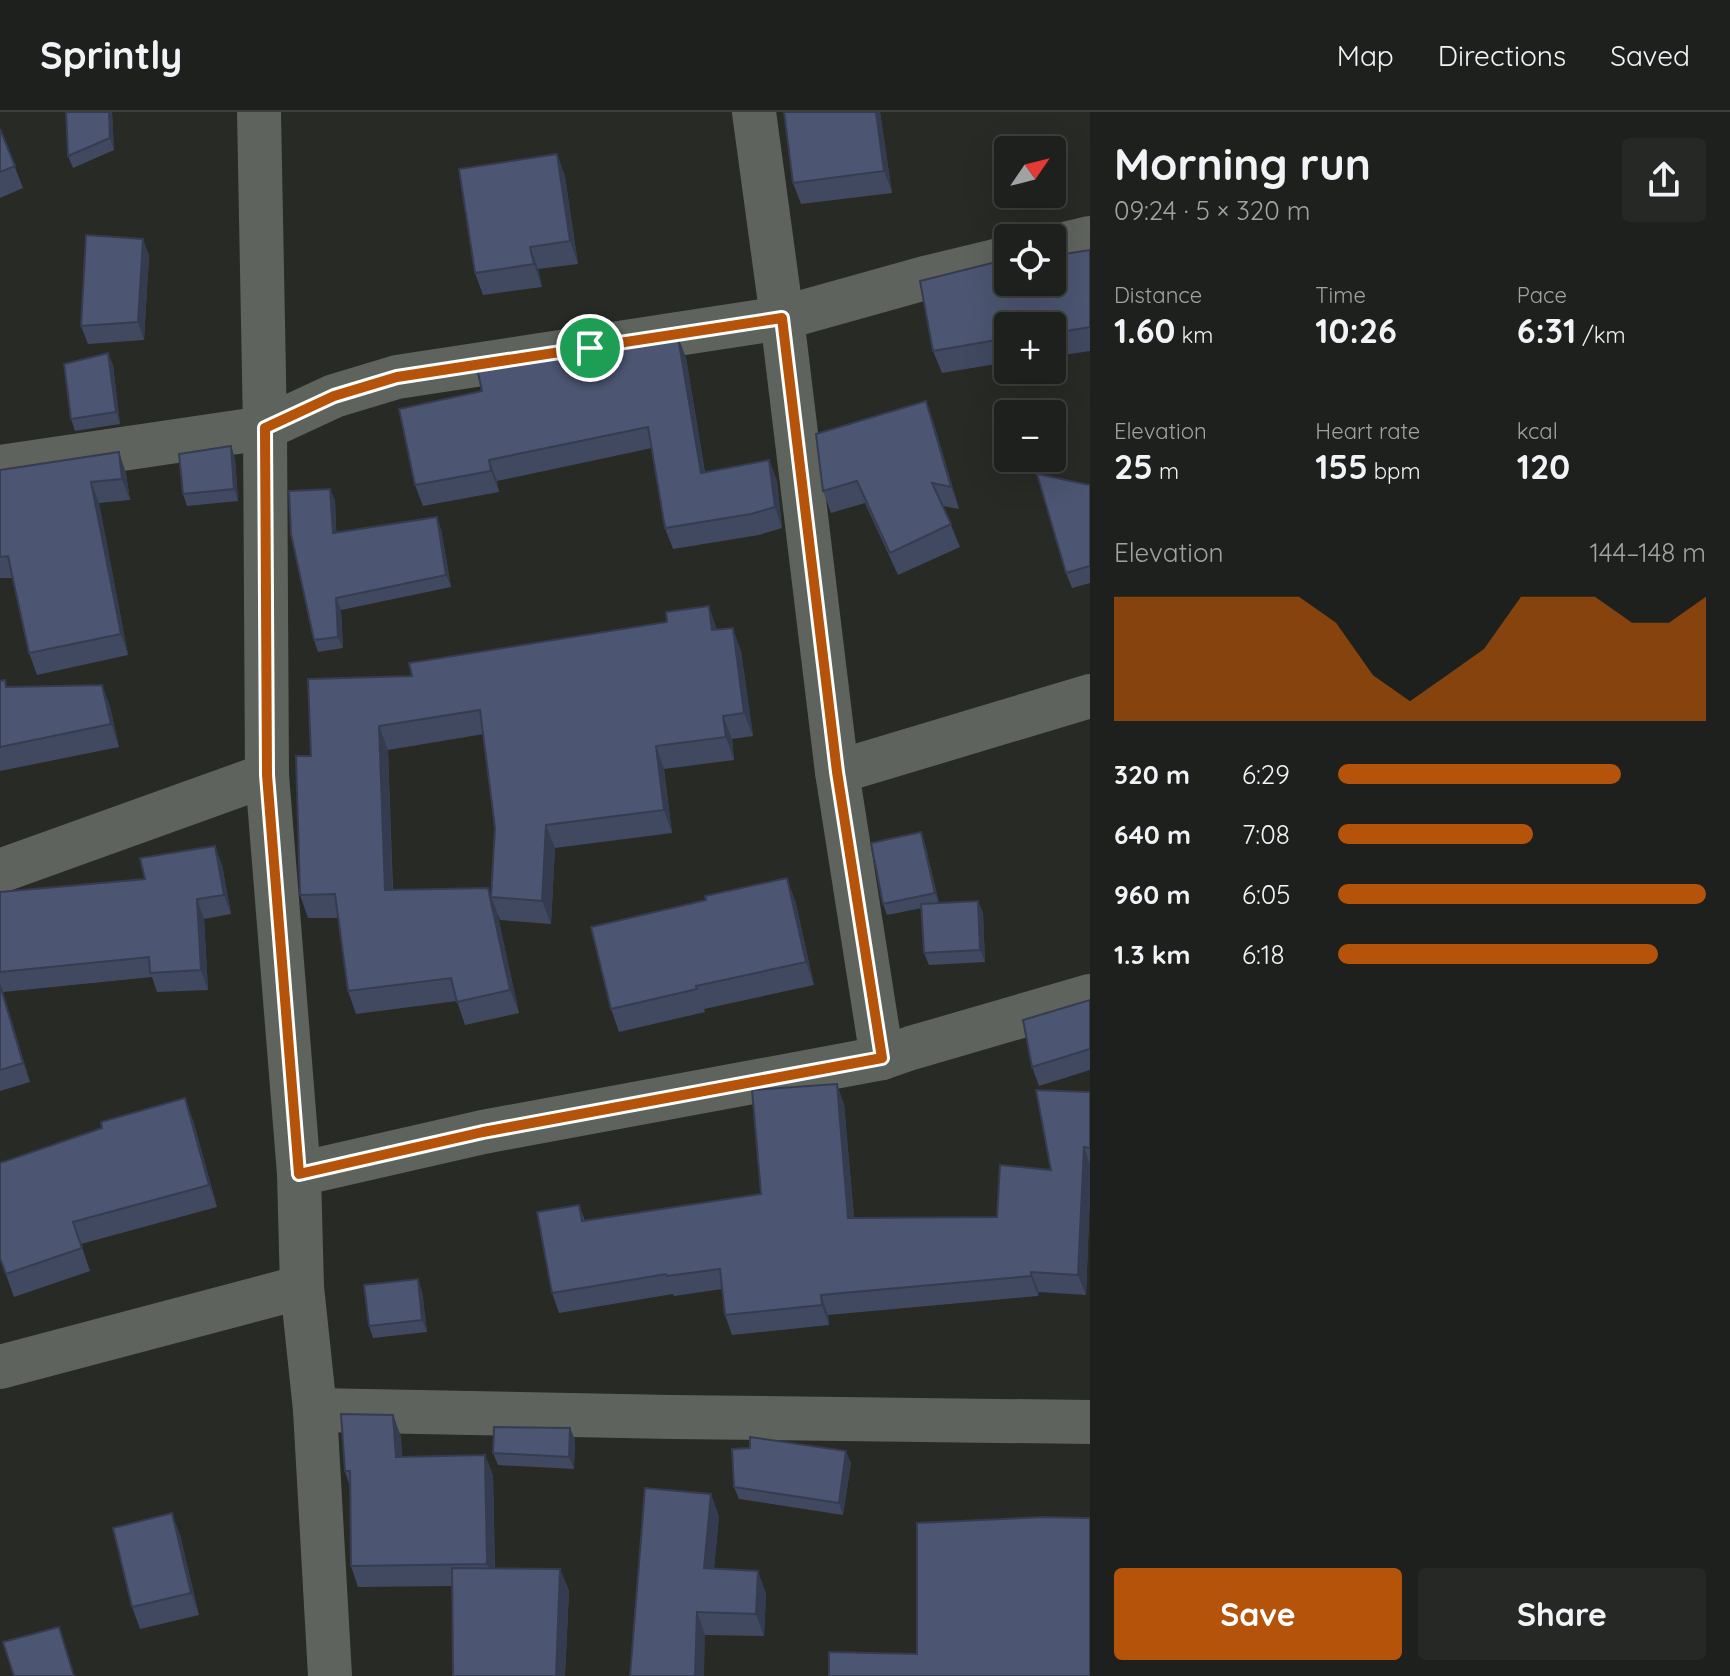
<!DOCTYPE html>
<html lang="en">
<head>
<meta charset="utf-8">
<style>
  body { margin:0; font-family:Quicksand,sans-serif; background:#252825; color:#f1f3f6; height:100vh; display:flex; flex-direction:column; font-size:30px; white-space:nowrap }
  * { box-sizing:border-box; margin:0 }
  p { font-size:26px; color:#a0a3a3 }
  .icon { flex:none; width:44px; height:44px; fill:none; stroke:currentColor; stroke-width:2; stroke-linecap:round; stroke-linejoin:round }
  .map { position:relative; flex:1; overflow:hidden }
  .side { display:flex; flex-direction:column; background:#1d201c; width:640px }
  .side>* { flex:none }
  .needle { width:52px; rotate:55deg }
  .controls { position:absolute; left:994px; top:24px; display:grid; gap:16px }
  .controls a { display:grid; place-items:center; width:72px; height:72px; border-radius:8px; background:#1d201c; box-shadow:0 8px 32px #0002,0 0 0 2px #3b3e3b; font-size:40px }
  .pin { position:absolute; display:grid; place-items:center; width:68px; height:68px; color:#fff; margin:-34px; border:4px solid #fff; border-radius:50%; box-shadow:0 2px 8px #0007 }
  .round { display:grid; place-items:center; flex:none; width:84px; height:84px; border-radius:8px; background:#252825 }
  .overview { display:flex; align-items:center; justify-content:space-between; height:136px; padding:0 24px }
  h1 { font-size:44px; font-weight:800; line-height:60px }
  .stats { display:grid; grid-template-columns:repeat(3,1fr); gap:12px; height:136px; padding:8px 24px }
  .stats div { display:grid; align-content:center }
  .stats b { font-size:34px; font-weight:800 }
  .stats small { font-size:22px; font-weight:400 }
  .stats p { font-size:22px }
  .chart { height:224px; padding:16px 24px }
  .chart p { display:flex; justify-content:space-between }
  .chart svg { width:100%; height:144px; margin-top:8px; fill:#b45309; opacity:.7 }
  .primary-button { display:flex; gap:16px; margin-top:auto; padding:16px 24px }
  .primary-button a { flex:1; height:92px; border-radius:8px; background:#b45309; color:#fff; font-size:32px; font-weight:800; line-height:92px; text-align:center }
  .primary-button a+a { background:#252825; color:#f1f3f6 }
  ul { padding:0 24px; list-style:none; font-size:26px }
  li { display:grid; grid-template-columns:128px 96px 1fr; align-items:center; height:60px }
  li i { height:20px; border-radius:10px; background:#b45309 }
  header { display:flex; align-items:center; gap:48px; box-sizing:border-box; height:112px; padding:0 40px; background:#1d201c; border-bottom:2px solid #3b3e3b }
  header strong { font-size:38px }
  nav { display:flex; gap:44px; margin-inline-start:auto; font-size:28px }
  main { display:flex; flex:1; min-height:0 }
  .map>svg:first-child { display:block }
</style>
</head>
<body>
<header>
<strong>Sprintly</strong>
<nav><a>Map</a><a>Directions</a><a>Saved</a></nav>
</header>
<main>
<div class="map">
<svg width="1090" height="1564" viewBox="0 0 1090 1564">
  <rect width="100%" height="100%" fill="#272a25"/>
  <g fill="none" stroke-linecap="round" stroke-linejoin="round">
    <g stroke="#5f635d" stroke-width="44">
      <path d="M259,0l6,316 2,347 32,399 3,113 13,123 15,266"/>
      <path d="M754,0l28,206 55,454 45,286"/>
      <path d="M1052,135l38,-9"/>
      <path d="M0,355l265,-39 69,-32 63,-19 385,-59 143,-40 83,-20"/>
      <path d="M837,660l253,-76"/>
      <path d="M0,759l267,-96"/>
      <path d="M299,1062l184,-42 399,-74 29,-10 179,-52"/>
      <path d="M0,1255l302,-80"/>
      <path d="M315,1298l357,7 418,5"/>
    </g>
  </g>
  <g fill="#414961" fill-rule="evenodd">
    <path d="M66,0h46l2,38 -41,18 -5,-12z"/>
    <path d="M784,0h96l12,81 -91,11 -8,-21z"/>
    <path d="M0,17l23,59 -23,10z"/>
    <path d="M557,42l8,23 13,87 -40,5 4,18 -59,8 -8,-22z"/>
    <path d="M143,127l6,17 -5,84 -56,4 -7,-18z"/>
    <path d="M1090,138v101l-27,4 -1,-3 -10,2v-28h-44v36l-66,11 -9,-22 75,-69z"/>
    <path d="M678,225l8,21 19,114 64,-12 8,21 5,47 -23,7 -86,14 -8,-21 -13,-80 -155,33 2,11 -76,14 -8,-21 67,-94z"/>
    <path d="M113,253l7,59 -45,7 -4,-12z"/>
    <path d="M926,289l8,23 25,85 -16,-3 17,41 -62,28 -33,-72 -34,10 -8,-22z"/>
    <path d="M119,340l7,22 4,26 -31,3 29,152 -91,20 -8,-22 -16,-75h-13v-108z"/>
    <path d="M235,346l3,43 -51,5 -4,-12z"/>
    <path d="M1090,373v98l-18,5 -6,-15z"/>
    <path d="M335,388l1,32 105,-3 10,58 -110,23 2,38 -25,4 -4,-12z"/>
    <path d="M717,518l24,21 12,85 -21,3 2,21 -70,9 8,64 -117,15 -4,76 -51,-4 -3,-8 22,101 -54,12 -8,-24 -101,13 -8,-23 -10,-73h-30l-8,-23 11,-139 101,-80zM484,622l11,94 -4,69 -98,-8 -5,-139z"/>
    <path d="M0,569l7,6 95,-2 8,22 9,40 -119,24z"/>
    <path d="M921,720l4,12 14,59 39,-2 5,12 2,49 -56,3 -5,-12 -2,-45 -35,7 -4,-11z"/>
    <path d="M222,753l9,49 -27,5 4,71 -51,2 -5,-15 -149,15 27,90 -30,9v-199l145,-13z"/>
    <path d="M795,788l19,85 -110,24 1,3 -86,20 -8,-23z"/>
    <path d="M1090,888v70l-51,16 -7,-19z"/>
    <path d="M1090,980v103l-4,100 -47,-3 -1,4 -210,19 1,10 -97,10 -7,-20 -3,-26 -48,7 -1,-2 -114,19 -7,-20 27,-88 6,16 176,-27 83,-90 10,114 143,-1 54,-47z"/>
    <path d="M193,1008l24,87 -136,37 9,27 -76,26 -14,-39z"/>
    <path d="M422,1179l5,41 -54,6 -4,-12z"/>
    <path d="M393,1303l8,22 1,20 83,-2 8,21 2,92 65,1 9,22 -4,85h-112l-1,-90 -94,1 -7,-21 -1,-79 -5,-16z"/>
    <path d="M570,1316l5,12 -1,29 -76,-4 -5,-12z"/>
    <path d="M851,1351l-8,52 -104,-16 -5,-12z"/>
    <path d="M719,1404l-5,53 52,24 -2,43 -59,-1 -75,41z"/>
    <path d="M180,1423l19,80 -59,14 -8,-22z"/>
  </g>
  <g fill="#353c4f">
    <path d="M109,0h3l2,38 -4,-12z"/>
    <path d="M876,0h4l12,81 -8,-22z"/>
    <path d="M557,42l8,23 13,87 -8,-23z"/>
    <path d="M143,127l6,17 -5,84 -6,-18z"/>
    <path d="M530,135l8,22 4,18 -8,-23z"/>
    <path d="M678,225l8,21 22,136 -7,-21z"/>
    <path d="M108,241l5,12 7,59 -4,-12z"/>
    <path d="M926,289l8,23 25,85 -8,-22z"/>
    <path d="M231,334l4,12 3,43 -4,-12z"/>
    <path d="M119,340l7,22 4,26 -8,-21z"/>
    <path d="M489,348l8,21 2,11 -8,-21z"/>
    <path d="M769,348l8,21 5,47 -7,-21z"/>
    <path d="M91,370l8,21 29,152 -7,-21z"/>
    <path d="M330,377l5,11 2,44 -4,-11z"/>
    <path d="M437,405l4,12 10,58 -5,-12z"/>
    <path d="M336,486l5,12 2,38 -5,-11z"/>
    <path d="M709,494l8,24h-5z"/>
    <path d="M733,516l8,23 12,85 -9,-23z"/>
    <path d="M102,573l8,22 9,40 -8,-23z"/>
    <path d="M723,604l9,23 2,21 -8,-23z"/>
    <path d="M379,614l9,24 5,163 -8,-23z"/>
    <path d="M656,634l8,23 8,64 -8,-23z"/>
    <path d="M546,713l9,23 -4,76 -9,-23z"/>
    <path d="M921,720l4,12 14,61 -4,-12z"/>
    <path d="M215,734l7,19 9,49 -7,-19z"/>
    <path d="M787,766l8,22 19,85 -8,-23z"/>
    <path d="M488,776l9,24 22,101 -9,-23z"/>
    <path d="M197,787l7,20 4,71 -7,-20z"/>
    <path d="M978,789l5,12 2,49 -5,-12z"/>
    <path d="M0,871l3,9 27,90 -7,-19z"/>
    <path d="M837,972l7,20 12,134 -8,-20z"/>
    <path d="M185,986l8,22 24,87 -8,-22z"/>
    <path d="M1084,1035l6,17v31l-4,100 -8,-20z"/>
    <path d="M1031,1160l8,20 -1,4 -7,-20z"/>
    <path d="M418,1167l4,12 5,41 -5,-12z"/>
    <path d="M821,1183l7,20 1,10 -7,-20z"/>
    <path d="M393,1303l8,22 3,41 -8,-21z"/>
    <path d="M570,1316l5,12 -1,29 -5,-12z"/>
    <path d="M846,1339l5,12 -8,52 -4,-12z"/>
    <path d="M485,1343l8,21 2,109 -8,-21z"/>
    <path d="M711,1382l8,22 -7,75 -8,-23z"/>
    <path d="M172,1401l8,22 19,80 -8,-22z"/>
    <path d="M560,1457l9,22 -4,85h-9z"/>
    <path d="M758,1459l8,22 -2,43 -8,-22z"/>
    <path d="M697,1500l8,23 -1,41h-9z"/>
  </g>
  <g fill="#4c5571" stroke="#353c4f" stroke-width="2">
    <path d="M66,0h43l1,26 -42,18z"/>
    <path d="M784,0h92l8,59 -91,12z"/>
    <path d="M0,17l15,37 -15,6z"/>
    <path d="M557,42l13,87 -40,6 4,17 -59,9 -16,-104z"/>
    <path d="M86,123l57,4 -5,83 -57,4z"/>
    <path d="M1090,138v77l-35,6 -1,-3h-2v-4h-44v12l-75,13 -13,-70 88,-22v23h44v-26z"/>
    <path d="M678,225l23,136 68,-13 6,47 -24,7 -86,14 -17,-101 -159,33 2,11 -76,14 -16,-76 83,-18 -5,-23z"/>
    <path d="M108,241l8,59 -45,7 -7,-55z"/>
    <path d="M926,289l25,86 -19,-4 19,41 -61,29 -33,-72 -34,10 -7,-57z"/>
    <path d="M231,334l3,43 -51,5 -4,-40z"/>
    <path d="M119,340l3,27 -31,3 30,152 -92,19 -21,-97 -8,1v-87z"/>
    <path d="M1037,362l53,11v81l-24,7z"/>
    <path d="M330,377l3,44 104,-16 9,58 -110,23 2,39 -24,3 -23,-106 -2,-43z"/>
    <path d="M709,494l3,24 21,-2 11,85 -21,3 3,21 -70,9 8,64 -118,15 -4,76 -51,-4 4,-69 -15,-118 -101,16 6,164 103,-2 22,102 -53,12 -6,-24 -103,13 -13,-97 -35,1 -4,-139h15l-3,-77 104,-3 -3,-13 258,-41 -1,-10z"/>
    <path d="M5,568l1,7 96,-2 9,39 -111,23v-66z"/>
    <path d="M921,720l14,61 -52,11 -12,-61z"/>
    <path d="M215,734l9,49 -27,4 4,71 -51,3 -1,-16 -149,15v-80l145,-13 -5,-21z"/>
    <path d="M787,766l19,84 -110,24 1,3 -86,20 -20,-82 115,-27 -1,-4z"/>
    <path d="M978,789l2,49 -56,3 -3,-49z"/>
    <path d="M0,873l23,78 -23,7z"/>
    <path d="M1090,888v49l-58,18 -9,-47z"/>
    <path d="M837,972l11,134 149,-1 3,-52 51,5 -15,-80 54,2v56l-6,-1 -6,128 -47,-3v4l-210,19 1,10 -97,10 -5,-46 -53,7 -1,-2 -114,19 -15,-81 42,-7 3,16 179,-27 -9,-104z"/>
    <path d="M185,986l24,87 -136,37 9,26 -76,26 -6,-16v-95l102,-35 -1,-6z"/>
    <path d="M418,1167l4,41 -53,6 -5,-41z"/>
    <path d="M341,1302l52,1 3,42 89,-2 2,109 -136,2 -1,-95h-5z"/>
    <path d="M494,1315l76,1 -1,29 -76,-4z"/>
    <path d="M750,1325l96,14 -7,52 -105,-16 -2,-38 18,-1z"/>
    <path d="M645,1376l66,6 -7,74 54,3 -2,43 -59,-2 -2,64h-65z"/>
    <path d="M172,1401l19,80 -59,14 -19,-79z"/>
    <path d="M1042,1405l48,1v158h-261v-24l88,2v-131z"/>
    <path d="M452,1456l108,1 -4,107h-103z"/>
    <path d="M59,1515l15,49h-60l-11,-34z"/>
  </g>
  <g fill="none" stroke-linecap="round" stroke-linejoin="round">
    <g stroke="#fff" stroke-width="16">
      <path id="route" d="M782,206l55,454 45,286 -399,74 -184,42 -32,-399 -2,-347 69,-32 63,-19z"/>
    </g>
    <use href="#route" stroke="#b45309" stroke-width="10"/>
  </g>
</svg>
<div class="controls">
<a><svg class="needle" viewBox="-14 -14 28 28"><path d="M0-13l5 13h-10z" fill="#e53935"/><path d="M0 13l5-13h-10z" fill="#a0a3a3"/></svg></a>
<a><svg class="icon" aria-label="locate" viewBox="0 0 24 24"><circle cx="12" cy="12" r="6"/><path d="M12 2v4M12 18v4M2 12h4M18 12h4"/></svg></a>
<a>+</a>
<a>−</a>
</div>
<div class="pin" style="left:590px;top:236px;background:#1e9e55"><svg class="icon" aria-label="arrive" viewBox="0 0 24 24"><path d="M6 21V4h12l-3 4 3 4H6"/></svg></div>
</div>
<section class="side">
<div class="overview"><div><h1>Morning run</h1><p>09:24 · 5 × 320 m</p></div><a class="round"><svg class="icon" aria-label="share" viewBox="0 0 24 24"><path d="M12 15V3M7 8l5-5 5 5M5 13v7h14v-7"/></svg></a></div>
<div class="stats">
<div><p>Distance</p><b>1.60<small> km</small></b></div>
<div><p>Time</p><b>10:26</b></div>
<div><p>Pace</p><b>6:31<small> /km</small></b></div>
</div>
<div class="stats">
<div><p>Elevation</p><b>25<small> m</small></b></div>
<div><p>Heart rate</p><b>155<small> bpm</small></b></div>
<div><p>kcal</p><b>120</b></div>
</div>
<div class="chart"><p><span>Elevation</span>144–148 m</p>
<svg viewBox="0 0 160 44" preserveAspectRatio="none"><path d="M0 44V6L10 6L20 6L30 6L40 6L50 6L60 14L70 30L80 38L90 30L100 22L110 6L120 6L130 6L140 14L150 14L160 6V44z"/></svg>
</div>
<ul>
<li><b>320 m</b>6:29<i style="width:77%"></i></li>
<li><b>640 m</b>7:08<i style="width:53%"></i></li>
<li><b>960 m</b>6:05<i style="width:100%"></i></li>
<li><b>1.3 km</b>6:18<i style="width:87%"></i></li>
</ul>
<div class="primary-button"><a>Save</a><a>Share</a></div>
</section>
</main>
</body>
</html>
